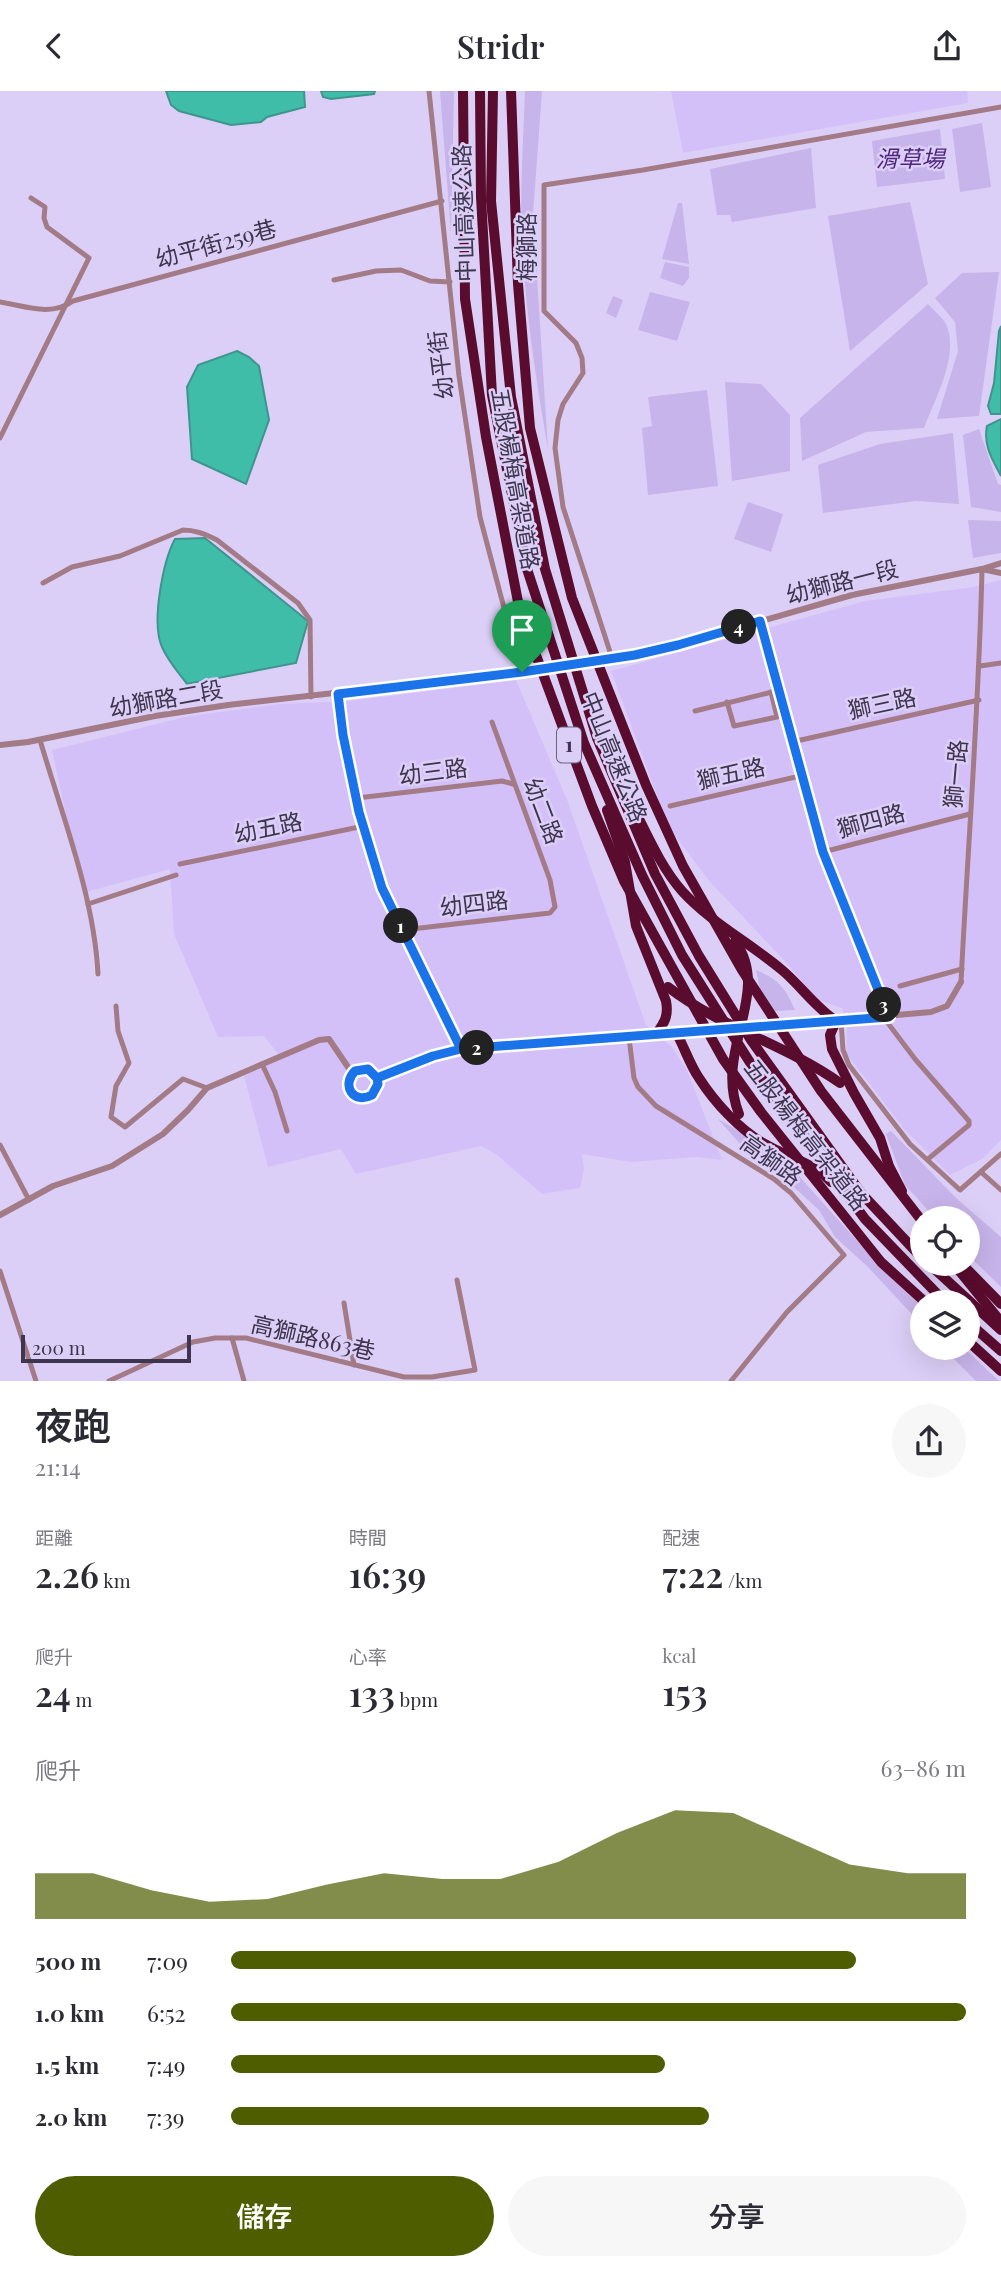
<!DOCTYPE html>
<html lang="zh-TW">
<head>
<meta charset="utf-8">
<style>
  body { margin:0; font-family:"Playfair Display","Noto Sans TC",serif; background:#f7f7f7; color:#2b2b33; height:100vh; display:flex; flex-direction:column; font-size:26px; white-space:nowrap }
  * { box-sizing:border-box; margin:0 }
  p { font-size:23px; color:#7c7c81 }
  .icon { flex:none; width:38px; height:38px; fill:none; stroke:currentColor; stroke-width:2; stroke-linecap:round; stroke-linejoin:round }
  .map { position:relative; height:1290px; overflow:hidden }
  .panel { display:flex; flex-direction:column; background:#fff; flex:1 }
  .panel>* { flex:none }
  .fabs { position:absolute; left:910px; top:1115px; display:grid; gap:14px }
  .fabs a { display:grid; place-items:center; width:70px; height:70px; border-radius:50%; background:#fff; box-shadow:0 7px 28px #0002; font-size:35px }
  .scale { position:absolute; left:21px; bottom:18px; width:170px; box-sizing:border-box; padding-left:7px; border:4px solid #3e354e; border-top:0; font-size:19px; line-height:24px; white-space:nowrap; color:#3e354e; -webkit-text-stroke:5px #dccff7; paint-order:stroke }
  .pin { position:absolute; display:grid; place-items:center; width:60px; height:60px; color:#fff; margin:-72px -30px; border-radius:50% 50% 50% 0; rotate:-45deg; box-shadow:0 0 7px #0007 }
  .pin .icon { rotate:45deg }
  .km { position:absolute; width:35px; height:35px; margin:-18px; border-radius:50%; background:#222; color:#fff; font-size:19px; line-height:35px; text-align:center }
  .round { display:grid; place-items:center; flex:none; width:74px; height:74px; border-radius:37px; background:#f7f7f7 }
  .head { display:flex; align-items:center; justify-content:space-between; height:119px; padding:0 35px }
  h1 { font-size:38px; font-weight:600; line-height:52px }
  .metrics { display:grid; grid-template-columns:repeat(3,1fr); gap:10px; height:119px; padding:7px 35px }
  .metrics div { display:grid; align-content:center }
  .metrics b { font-size:35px; font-weight:600 }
  .metrics small { font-size:19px; font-weight:400 }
  .metrics p { font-size:19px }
  .chart { height:196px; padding:14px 35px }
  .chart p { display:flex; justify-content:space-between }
  .chart svg { width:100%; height:126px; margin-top:7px; fill:#4e5d00; opacity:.7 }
  .action { display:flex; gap:14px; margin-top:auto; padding:14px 35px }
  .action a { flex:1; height:80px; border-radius:42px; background:#4e5d00; color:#fff; font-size:28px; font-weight:600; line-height:80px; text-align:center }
  .action a+a { background:#f7f7f7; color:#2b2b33 }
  ul { padding:0 35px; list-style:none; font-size:23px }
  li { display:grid; grid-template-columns:112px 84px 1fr; align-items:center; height:52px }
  li i { height:18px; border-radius:9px; background:#4e5d00 }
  header { display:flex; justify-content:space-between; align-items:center; height:91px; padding:0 35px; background:#fff; font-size:32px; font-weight:600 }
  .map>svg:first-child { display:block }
</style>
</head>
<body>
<header><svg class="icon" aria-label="back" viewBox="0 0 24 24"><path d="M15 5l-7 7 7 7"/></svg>Stridr<svg class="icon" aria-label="share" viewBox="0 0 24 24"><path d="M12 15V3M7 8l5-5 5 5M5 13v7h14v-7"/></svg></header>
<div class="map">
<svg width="1001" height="1290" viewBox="0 0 1001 1290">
  <rect width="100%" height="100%" fill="#dccff7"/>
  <g fill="#d4c0f9">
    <path d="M671,0h296l1,12 -285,50z"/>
    <path d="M1001,489v560l-19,19 -32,16 -46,-46 -58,-76 1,-24 -5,-21 -24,-8 -36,-42 -72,-76 -41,-54 -58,-157 254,-70 109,-14z"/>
    <path d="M516,589l52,122 78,223 26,22 15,23 35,90 -26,-3 -65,5 -49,-8 2,15 -4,19 -38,6 -45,-39 -16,-9 -125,28 -15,-25 -73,18 -24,-91 38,-17 -18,-23 -46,1 -44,-103 -4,-65 -87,24 -31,-143 137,-34 91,-12 70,-3z"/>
  </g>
  <g fill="#c7b4ea">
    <path d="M440,0h14l-3,143z"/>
    <path d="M525,0h17l-9,123 15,235c-11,-63 -21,-127 -25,-191 -4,-56 0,-111 2,-167z"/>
    <path d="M982,32l9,64 -31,5 -8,-63z"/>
    <path d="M940,38l5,50 -68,8 -5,-46z"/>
    <path d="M811,57l5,60 -84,14 -2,-7h-13l-7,-46z"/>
    <path d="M910,111l18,82 -78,67 -22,-135z"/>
    <path d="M678,112h4l7,61 -27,-5z"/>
    <path d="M665,171l24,5v11l-6,8 -23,-8z"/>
    <path d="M999,181l-20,144 -42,3 21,-68 -3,-29 -20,-24 27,-25z"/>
    <path d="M650,201l40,10 -13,39 -39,-11z"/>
    <path d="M613,205l10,4 -7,18 -10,-5z"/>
    <path d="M928,213c6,7 18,16 20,25 9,31 -13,70 -24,99l-58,4 -64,29 -2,-43z"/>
    <path d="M725,291l36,2 29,31v56l-58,10z"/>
    <path d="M707,299l11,96 -70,9 -6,-67 10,-2 -4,-29z"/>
    <path d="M979,338l19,55 3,1v27l-30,-5 -8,-72z"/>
    <path d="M953,342l6,71 -43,-3 -93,12 -5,-48 62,-21z"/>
    <path d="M748,411l35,12 -12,38 -37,-13z"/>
    <path d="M968,429l33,1v32l-28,5z"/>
    <path d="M756,879c24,10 29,18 39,40l-21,1 -13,-17z"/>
    <path d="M718,1028l63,37 104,116 37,35v18l-55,-59 -32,-29 -16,-27 -34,-31 -37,-26z"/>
    <path d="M891,1040l65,67 45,39v50l-33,-32v-37h-33l-30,-33 -19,-51z"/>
    <path d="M943,1257h21l35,33h-23z"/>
  </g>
  <g fill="#40bda9" stroke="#3f948e" stroke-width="2">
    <path d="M166,0h138l1,16 -38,10 -6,5 -30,3 -52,-14 -8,-6z"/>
    <path d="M321,0h54l-1,3 -43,5 -8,-2z"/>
    <path d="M1001,235v88h-10l-3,-8 6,-23 5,-52z"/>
    <path d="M237,260l12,6 10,9 10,54 -23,64 -54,-25 -5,-72 11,-22z"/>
    <path d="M1001,328v57c-9,-17 -18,-31 -14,-50z"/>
    <path d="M205,447l103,83 -12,42 -109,21c-9,-12 -19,-23 -25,-37 -11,-24 1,-86 13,-108z"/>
  </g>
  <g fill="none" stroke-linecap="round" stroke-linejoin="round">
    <g stroke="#a27b86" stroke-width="5">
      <path d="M429,0l30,285 21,141 41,155"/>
      <path d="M334,189l42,-9 25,-1 29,11 20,1"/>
      <path d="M0,211c25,4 51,15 73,-1l369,-100"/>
      <path d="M0,347l89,-180 -42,-31 -3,-9 1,-11 -14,-9"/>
      <path d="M43,492l29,-16 48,-11 63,-26c12,0 23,4 34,10l81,63 12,17 1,77"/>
      <path d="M760,530l63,231 66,165"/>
      <path d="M612,567l-49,-151 -8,-59 3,-28 5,-16 20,-31 -1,-15 -6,-15 -32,-32v-126l99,-15 358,-63"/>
      <path d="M980,575l21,-3"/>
      <path d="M338,603l5,41 16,77 23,76 79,161"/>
      <path d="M727,611l7,24 43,-9 -6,-25"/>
      <path d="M695,620l77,-19"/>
      <path d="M40,649c22,75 54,156 58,234"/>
      <path d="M792,651l187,-42"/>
      <path d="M357,707l145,-17 11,3"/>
      <path d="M670,715l130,-30"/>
      <path d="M823,761l147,-38"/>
      <path d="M180,773l184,-38"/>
      <path d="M88,813l88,-29"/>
      <path d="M403,839l147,-17 5,-6 -5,-27 -58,-158"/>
      <path d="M961,891c7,-138 18,-275 21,-413"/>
      <path d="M900,895l62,-17"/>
      <path d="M116,915l2,25 11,32 -13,23 -5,31 14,10 58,-48 24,9"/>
      <path d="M884,927l31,41 54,62v4l-41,34"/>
      <path d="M841,930l2,29 6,15 61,79 50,46 41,-36"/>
      <path d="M629,947l5,40 4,9 18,19 118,73 17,14 53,62 -57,57 -56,69"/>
      <path d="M262,973l13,28 12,39"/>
      <path d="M0,1054l29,55"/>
      <path d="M981,1081l20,18"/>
      <path d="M0,1180l36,110"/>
      <path d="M344,1212l10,62"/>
      <path d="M232,1247l12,43"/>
      <path d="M109,1290l84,-39 22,-4h31l158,39h28l43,-7 -18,-90"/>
    </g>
    <g stroke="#a27b86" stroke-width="6">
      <path d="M982,478l19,4"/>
      <path d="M612,567l66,-13 174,-50 130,-26 19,-6"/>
      <path d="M0,654l28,-3 127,-26 73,-11 293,-33"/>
      <path d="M794,933l137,-12 16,-6 14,-24"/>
      <circle cx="363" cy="993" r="15"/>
      <path d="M377,987l56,-22 28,-7 239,-16"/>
      <path d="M0,1124l53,-29 59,-20 51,-32 25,-24 19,-22 112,-48 10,-1 23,34"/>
    </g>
    <g stroke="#5a0c2e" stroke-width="10">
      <path d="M480,0l1,106 11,198 35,174 57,174 58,132 40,80 69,109 114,155 80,83"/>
      <path d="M493,0l-2,110 20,196 34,172 52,169 58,136 44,82 52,84 110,153 61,65"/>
      <path d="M631,712c15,29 29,63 51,88 28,31 68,52 100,79 19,16 33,37 54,51l-6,14 2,14 22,44 26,45 9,28 13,25"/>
      <path d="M607,719l18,52 11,64 30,75c3,16 -2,22 -11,35"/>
      <path d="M677,943c8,15 13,31 22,44 16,25 41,52 66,66 23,14 47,17 66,38"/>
      <path d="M928,1172l73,67"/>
      <path d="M953,1172l48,59"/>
      <path d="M961,1172l40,41"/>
      <path d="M968,1231l33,29"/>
      <path d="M968,1250l33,30"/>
    </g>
    <g stroke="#a27b86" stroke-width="6">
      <path d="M521,581l91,-14"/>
      <path d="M700,942l94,-9"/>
    </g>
    <g stroke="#5a0c2e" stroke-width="10">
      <path d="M463,0l2,208 21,138 34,175 72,194 32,75 99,178 38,53 120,150 44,40"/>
      <path d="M511,0l7,193 12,144 42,170 74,187 37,81 59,104 79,121 101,130"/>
      <path d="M735,850c38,54 -22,108 4,173"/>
      <path d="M668,896c53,41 117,57 172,96"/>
    </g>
  </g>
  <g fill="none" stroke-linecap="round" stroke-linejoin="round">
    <g stroke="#fff" stroke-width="14">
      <path id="route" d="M522,581l-184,22 5,41 16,77 23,76 79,161 -28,7 -56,22 1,6 -6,11c-19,10 -31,-10 -17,-24l13,-2 9,9 56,-22 28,-7 428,-32 -66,-165 -63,-231 -82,24 -43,10 -113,17"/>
    </g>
    <use href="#route" stroke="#1a73e8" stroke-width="9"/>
  </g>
  <g text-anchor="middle" stroke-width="5" stroke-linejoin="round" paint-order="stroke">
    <rect fill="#dccff7" stroke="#6d6381" stroke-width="2" x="557" y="636.5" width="24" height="35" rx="5"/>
    <g font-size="21" font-weight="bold" fill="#3e354e">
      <text x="569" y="661">1</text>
    </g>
    <g font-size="23" font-style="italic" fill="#4d257d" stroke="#dccff7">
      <text x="910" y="76">滑草場</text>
    </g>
    <g font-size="23" fill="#3e354e" stroke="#dccff7">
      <text transform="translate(464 122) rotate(-92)" y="8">中山高速公路</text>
      <text transform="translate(216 153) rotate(-15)" y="8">幼平街259巷</text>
      <text transform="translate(527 156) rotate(-90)" y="8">梅獅路</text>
      <text transform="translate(441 274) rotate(-97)" y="8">幼平街</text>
      <text transform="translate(515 388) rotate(80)" y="8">五股楊梅高架道路</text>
      <text transform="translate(842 491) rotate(-14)" y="8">幼獅路一段</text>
      <text transform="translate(166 608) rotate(-10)" y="8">幼獅路二段</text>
      <text transform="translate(882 613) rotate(-12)" y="8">獅三路</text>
      <text transform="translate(614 666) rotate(68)" y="8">中山高速公路</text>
      <text transform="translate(433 681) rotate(-7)" y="8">幼三路</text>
      <text transform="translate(731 683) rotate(-13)" y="8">獅五路</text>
      <text transform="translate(956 683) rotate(-85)" y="8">獅一路</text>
      <text transform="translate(543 720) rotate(69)" y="8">幼二路</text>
      <text transform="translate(871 730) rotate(-15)" y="8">獅四路</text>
      <text transform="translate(268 737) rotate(-12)" y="8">幼五路</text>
      <text transform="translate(474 813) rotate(-7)" y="8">幼四路</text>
      <text transform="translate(806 1044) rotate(52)" y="8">五股楊梅高架道路</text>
      <text transform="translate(771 1069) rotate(36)" y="8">高獅路</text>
      <text transform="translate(313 1247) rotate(13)" y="8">高獅路863巷</text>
    </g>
  </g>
</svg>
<div class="fabs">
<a><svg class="icon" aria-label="locate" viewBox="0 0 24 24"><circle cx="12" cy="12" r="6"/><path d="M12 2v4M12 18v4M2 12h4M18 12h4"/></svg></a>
<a><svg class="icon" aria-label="layers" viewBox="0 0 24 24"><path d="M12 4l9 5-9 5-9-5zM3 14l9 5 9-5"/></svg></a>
</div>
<div class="scale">200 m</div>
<div class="pin" style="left:522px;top:581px;background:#1e9e55"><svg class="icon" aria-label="arrive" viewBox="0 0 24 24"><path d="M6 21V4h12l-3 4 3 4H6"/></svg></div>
<b class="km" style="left:401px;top:835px">1</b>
<b class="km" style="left:477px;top:957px">2</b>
<b class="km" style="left:884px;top:914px">3</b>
<b class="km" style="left:739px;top:536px">4</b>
</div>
<section class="panel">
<div class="head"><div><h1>夜跑</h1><p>21:14</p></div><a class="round"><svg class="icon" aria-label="share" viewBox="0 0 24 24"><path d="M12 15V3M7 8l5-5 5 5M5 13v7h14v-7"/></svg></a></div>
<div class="metrics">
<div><p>距離</p><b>2.26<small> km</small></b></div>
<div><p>時間</p><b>16:39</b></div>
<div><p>配速</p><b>7:22<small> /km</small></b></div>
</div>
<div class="metrics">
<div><p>爬升</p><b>24<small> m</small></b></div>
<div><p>心率</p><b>133<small> bpm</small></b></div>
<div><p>kcal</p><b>153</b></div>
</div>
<div class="chart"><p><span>爬升</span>63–86 m</p>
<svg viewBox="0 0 160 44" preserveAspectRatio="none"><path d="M0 44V28L10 28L20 34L30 38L40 37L50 32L60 28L70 30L80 30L90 24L100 14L110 6L120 7L130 16L140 25L150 28L160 28V44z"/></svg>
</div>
<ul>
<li><b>500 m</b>7:09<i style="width:85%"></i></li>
<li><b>1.0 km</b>6:52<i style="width:100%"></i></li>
<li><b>1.5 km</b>7:49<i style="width:59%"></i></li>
<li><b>2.0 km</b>7:39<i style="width:65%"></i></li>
</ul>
<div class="action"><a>儲存</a><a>分享</a></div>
</section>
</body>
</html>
